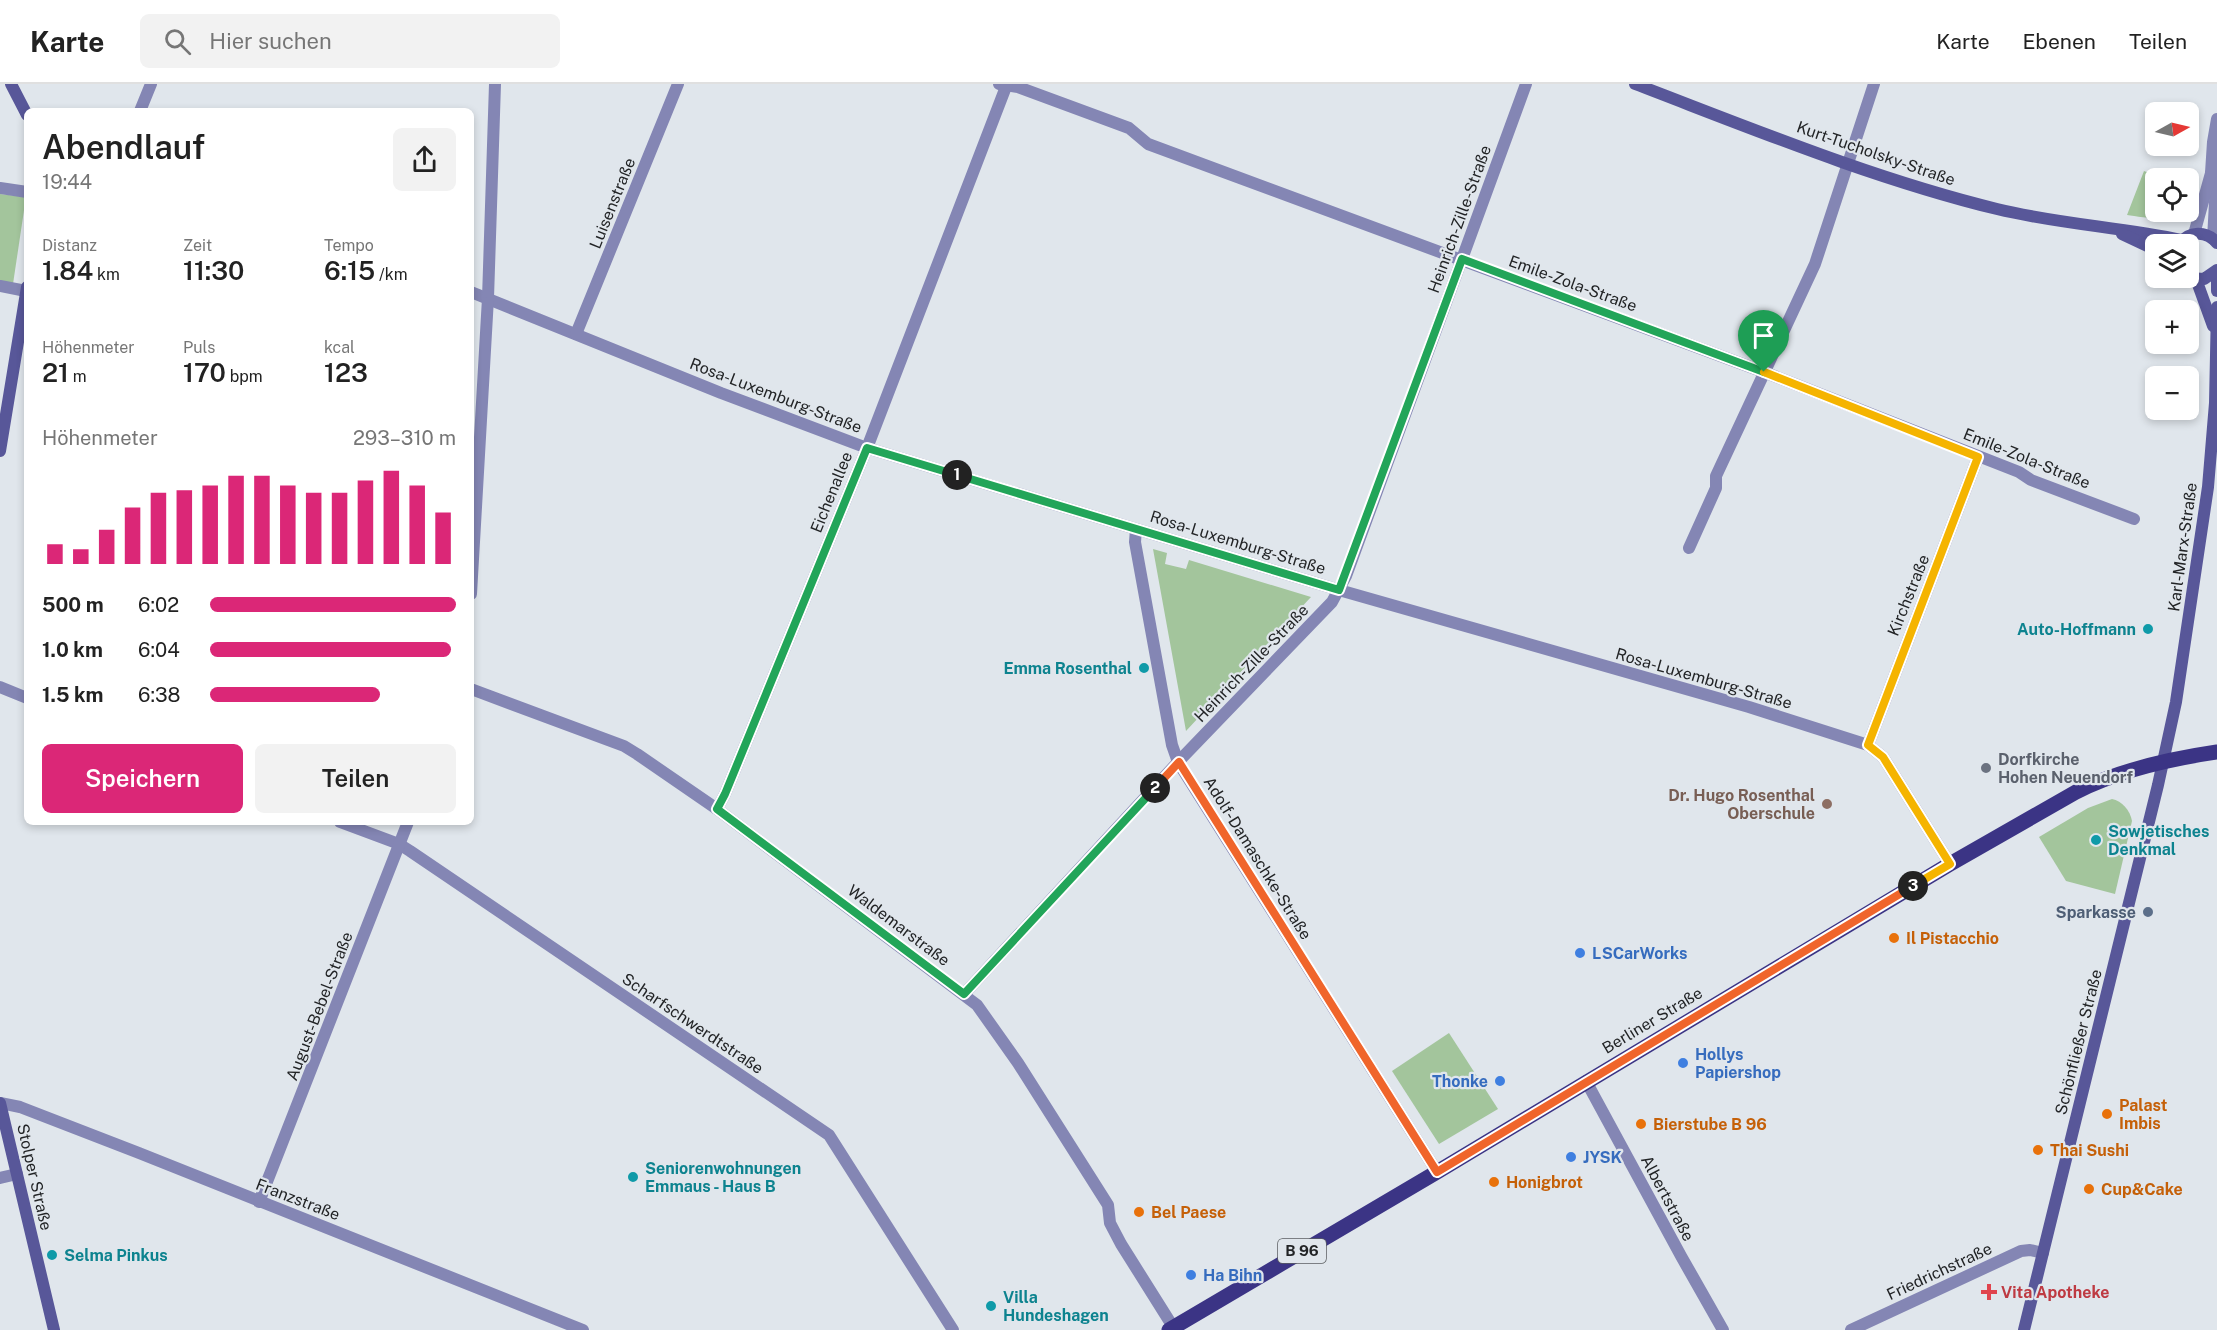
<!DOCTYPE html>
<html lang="de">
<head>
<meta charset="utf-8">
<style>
  body { margin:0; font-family:"Public Sans",sans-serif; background:#f2f2f2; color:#222; height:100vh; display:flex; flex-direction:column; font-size:22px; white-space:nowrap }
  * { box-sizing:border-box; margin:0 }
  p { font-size:20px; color:#767676 }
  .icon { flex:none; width:33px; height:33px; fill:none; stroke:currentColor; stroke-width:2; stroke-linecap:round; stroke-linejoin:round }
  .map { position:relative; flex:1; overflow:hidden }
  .drawer { position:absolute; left:24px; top:24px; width:450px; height:717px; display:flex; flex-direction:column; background:#fff; border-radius:9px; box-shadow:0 3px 9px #0003 }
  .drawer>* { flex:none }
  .needle { width:39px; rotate:82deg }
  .controls { position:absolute; left:2145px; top:18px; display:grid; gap:12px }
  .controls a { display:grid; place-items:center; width:54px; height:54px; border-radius:9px; background:#fff; box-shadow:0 3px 9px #0003; font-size:30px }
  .pin { position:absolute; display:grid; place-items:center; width:51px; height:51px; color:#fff; margin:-62px -26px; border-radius:50% 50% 50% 0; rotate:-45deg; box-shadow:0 0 6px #0007 }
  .pin .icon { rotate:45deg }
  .km { position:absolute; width:30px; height:30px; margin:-15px; border-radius:50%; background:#222; color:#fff; font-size:16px; line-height:30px; text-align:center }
  .round { display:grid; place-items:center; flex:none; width:63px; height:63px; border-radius:9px; background:#f2f2f2 }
  .head { display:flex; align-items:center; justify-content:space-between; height:102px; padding:0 18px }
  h1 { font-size:33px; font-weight:600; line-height:45px }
  .metrics { display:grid; grid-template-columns:repeat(3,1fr); gap:9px; height:102px; padding:6px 18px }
  .metrics div { display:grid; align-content:center }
  .metrics b { font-size:26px; font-weight:600 }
  .metrics small { font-size:16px; font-weight:400 }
  .metrics p { font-size:16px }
  .chart { height:168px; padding:12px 18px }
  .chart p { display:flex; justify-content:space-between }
  .chart svg { width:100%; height:108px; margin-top:6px; stroke:#db2777; stroke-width:6 }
  .action { display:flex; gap:12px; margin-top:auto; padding:12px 18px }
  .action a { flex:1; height:69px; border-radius:9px; background:#db2777; color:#fff; font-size:24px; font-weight:600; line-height:69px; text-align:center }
  .action a+a { background:#f2f2f2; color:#222 }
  ul { padding:0 18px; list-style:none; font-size:20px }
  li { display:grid; grid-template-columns:96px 72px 1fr; align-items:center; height:45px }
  li i { height:15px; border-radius:8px; background:#db2777 }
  header { display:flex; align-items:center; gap:36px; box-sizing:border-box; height:84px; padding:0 30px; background:#fff; border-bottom:2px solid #e0e0e0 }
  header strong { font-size:28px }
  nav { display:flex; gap:33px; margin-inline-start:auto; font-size:21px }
  .search { width:420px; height:54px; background:#f2f2f2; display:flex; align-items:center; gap:15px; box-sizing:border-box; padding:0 21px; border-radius:9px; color:#767676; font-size:22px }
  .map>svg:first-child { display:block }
</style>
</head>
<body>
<header>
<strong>Karte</strong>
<div class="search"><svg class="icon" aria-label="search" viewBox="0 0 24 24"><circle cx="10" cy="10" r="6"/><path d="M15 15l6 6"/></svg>Hier suchen</div>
<nav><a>Karte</a><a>Ebenen</a><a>Teilen</a></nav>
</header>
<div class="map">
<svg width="2217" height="1246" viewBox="0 0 2217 1246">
  <rect width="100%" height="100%" fill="#e0e6ec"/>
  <g fill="#a3c59c">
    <path d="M2144,87l18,7h-6v34h32l1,-23 8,4c-2,6 -3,14 -7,18 -12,13 -48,6 -63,4z"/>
    <path d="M0,110l26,3 -13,87 -13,-2z"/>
    <path d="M1153,465l14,4 -2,11 21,5 3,-9 122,37 -125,134z"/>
    <path d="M2112,715c10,2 18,11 20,22l-17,73 -49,-13 -27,-44 49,-29z"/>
    <path d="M1449,949l49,76 -59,35 -47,-73z"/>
  </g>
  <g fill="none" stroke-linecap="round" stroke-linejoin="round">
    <g stroke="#8486b4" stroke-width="12">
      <path d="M999,0l19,3 111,41 19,16 616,228 255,100 12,8 103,39"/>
      <path d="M140,27l11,-27"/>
      <path d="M2211,89l5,11 -3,55"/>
      <path d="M0,104l27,4"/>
      <path d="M2194,150l17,-61 2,-31 4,-23"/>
      <path d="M0,202l26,5"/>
      <path d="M471,208l250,101 146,55 472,142 410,117 119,38 15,12 67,107"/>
      <path d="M576,250l102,-250"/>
      <path d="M1136,445l-1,13 37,203 6,17 259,410"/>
      <path d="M1689,464l27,-60v-12l99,-212 59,-180"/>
      <path d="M471,510l17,-296 7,-214"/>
      <path d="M0,603l27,11"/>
      <path d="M471,605l153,57 13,8 80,55 260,196 41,58 90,142 2,18 11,21 54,86"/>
      <path d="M1868,661l110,-288"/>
      <path d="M717,725l8,-15 142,-346 140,-364"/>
      <path d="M340,738l59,22 11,7 419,284 124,195"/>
      <path d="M964,910l214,-232 154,-160 14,-26 180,-492"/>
      <path d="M1586,997l95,175 42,74"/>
      <path d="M0,1019l20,4 119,46 444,177"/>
      <path d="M0,1094l17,-4"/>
      <path d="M259,1118l149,-380"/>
      <path d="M1851,1246l170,-79 9,-1 13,3"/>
    </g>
    <g stroke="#585799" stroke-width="12">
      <path d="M11,0l16,31"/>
      <path d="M1635,0c118,45 239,95 362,125 61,15 124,18 185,31"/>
      <path d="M2122,150l34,16"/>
      <path d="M2179,160c10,-13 27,-14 38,-1"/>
      <path d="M2217,193v14"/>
      <path d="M2190,194l14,1 13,-9"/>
      <path d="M2196,195l17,47"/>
      <path d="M0,367l27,-164"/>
      <path d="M0,1019l54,227"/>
      <path d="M2024,1246l134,-545 18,-83 32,-215 7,-84 2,-96"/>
    </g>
    <path stroke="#3b3485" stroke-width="15" d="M1169,1246l268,-158 513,-308 126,-72c43,-22 93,-33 141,-40"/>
  </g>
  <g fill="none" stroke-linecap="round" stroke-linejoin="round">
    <g stroke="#fff" stroke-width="12">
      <path id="split-1" d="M957,391l382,115 123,-331 302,113"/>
    </g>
    <g stroke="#fff" stroke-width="12">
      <path id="split-2" d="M957,391l-90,-27 -142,346 -8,15 247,185 191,-206"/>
    </g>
    <g stroke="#fff" stroke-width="12">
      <path id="split-3" d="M1155,704l24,-26 258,410 476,-286"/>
    </g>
    <g stroke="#fff" stroke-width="12">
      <path id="split-4" d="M1764,288l214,85 -110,288 15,12 67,107 -37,22"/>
    </g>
    <use href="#split-1" stroke="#22a559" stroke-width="8"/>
    <use href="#split-2" stroke="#22a559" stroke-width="8"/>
    <use href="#split-3" stroke="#f0652b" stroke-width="8"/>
    <use href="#split-4" stroke="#f5b400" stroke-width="8"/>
  </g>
  <g fill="#0f9aa8" stroke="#e0e6ec" stroke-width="2">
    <circle cx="2148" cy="545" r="6"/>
    <circle cx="1144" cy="584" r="6"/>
    <circle cx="2096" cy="756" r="6"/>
    <circle cx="633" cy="1093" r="6"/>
    <circle cx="52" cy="1171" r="6"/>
    <circle cx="991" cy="1222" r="6"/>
  </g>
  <circle fill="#6b7280" stroke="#e0e6ec" stroke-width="2" cx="1986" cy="684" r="6"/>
  <circle fill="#8d6e63" stroke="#e0e6ec" stroke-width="2" cx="1827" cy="720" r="6"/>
  <circle fill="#5c6f8a" stroke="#e0e6ec" stroke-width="2" cx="2148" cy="828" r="6"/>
  <g fill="#e8710a" stroke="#e0e6ec" stroke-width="2">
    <circle cx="1894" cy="854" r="6"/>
    <circle cx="2107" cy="1030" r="6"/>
    <circle cx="1641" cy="1040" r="6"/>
    <circle cx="2038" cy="1066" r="6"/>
    <circle cx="1494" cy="1098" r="6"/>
    <circle cx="2089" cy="1105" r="6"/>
    <circle cx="1139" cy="1128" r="6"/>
  </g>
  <g fill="#3f7fe0" stroke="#e0e6ec" stroke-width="2">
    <circle cx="1580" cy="869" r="6"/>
    <circle cx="1683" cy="979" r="6"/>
    <circle cx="1500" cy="997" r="6"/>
    <circle cx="1571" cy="1073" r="6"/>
    <circle cx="1191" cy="1191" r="6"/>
  </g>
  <path fill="#e0444e" stroke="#e0e6ec" stroke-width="2" d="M1986 1199h6v6h6v6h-6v6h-6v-6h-6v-6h6z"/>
  <g text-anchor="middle" stroke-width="4.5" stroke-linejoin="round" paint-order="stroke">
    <rect fill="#e0e6ec" stroke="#5b5e61" stroke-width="1.5" x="1278" y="1155" width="48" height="24" rx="4.5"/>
    <g font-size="15" font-weight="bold" fill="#222426">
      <text x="1302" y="1172">B 96</text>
    </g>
    <g font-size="16" fill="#222426" stroke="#e0e6ec">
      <text transform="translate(1876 69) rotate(19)" y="6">Kurt-Tucholsky-Straße</text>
      <text transform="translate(612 119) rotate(-68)" y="6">Luisenstraße</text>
      <text transform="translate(1459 135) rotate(-70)" y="6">Heinrich-Zille-Straße</text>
      <text transform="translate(1573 199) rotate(20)" y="6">Emile-Zola-Straße</text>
      <text transform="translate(776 311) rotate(21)" y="6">Rosa-Luxemburg-Straße</text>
      <text transform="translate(2027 374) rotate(22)" y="6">Emile-Zola-Straße</text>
      <text transform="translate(831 408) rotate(-68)" y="6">Eichenallee</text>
      <text transform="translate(1238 458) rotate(17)" y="6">Rosa-Luxemburg-Straße</text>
      <text transform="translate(2182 463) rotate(-82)" y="6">Karl-Marx-Straße</text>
      <text transform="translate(1908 511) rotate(-68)" y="6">Kirchstraße</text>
      <text transform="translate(1251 579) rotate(-46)" y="6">Heinrich-Zille-Straße</text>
      <text transform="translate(1704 594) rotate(16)" y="6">Rosa-Luxemburg-Straße</text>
      <text transform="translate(1258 774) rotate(58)" y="6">Adolf-Damaschke-Straße</text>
      <text transform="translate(899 841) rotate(37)" y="6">Waldemarstraße</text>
      <text transform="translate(319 922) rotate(-69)" y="6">August-Bebel-Straße</text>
      <text transform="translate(1652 936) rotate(-31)" y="6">Berliner Straße</text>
      <text transform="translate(693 939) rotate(34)" y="6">Scharfschwerdtstraße</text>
      <text transform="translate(2078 958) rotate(-76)" y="6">Schönfließer Straße</text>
      <text transform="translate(35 1093) rotate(77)" y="6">Stolper Straße</text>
      <text transform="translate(1668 1114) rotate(62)" y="6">Albertstraße</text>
      <text transform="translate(298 1115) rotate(21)" y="6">Franzstraße</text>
      <text transform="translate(1939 1187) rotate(-25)" y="6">Friedrichstraße</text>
    </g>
    <g font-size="16" font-weight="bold" fill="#0d838f" stroke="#e0e6ec" text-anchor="start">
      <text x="2136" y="551" text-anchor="end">Auto-Hoffmann</text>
      <text x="1132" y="590" text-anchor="end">Emma Rosenthal</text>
      <text x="2108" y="753">Sowjetisches<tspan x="2108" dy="18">Denkmal</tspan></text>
      <text x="645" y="1090">Seniorenwohnungen<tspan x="645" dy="18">Emmaus - Haus B</tspan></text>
      <text x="64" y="1177">Selma Pinkus</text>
      <text x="1003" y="1219">Villa<tspan x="1003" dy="18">Hundeshagen</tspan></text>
    </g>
    <g font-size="16" font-weight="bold" fill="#5b616d" stroke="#e0e6ec" text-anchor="start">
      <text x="1998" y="681">Dorfkirche<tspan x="1998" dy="18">Hohen Neuendorf</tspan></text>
    </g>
    <g font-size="16" font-weight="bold" fill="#785e54" stroke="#e0e6ec" text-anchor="end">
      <text x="1815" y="717">Dr. Hugo Rosenthal<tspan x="1815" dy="18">Oberschule</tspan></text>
    </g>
    <g font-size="16" font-weight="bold" fill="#4e5e75" stroke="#e0e6ec" text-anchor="end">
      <text x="2136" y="834">Sparkasse</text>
    </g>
    <g font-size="16" font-weight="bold" fill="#c56008" stroke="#e0e6ec" text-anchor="start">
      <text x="1906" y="860">Il Pistacchio</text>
      <text x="2119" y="1027">Palast<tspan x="2119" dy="18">Imbis</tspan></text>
      <text x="1653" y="1046">Bierstube B 96</text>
      <text x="2050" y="1072">Thai Sushi</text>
      <text x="1506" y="1104">Honigbrot</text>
      <text x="2101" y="1111">Cup&amp;Cake</text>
      <text x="1151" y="1134">Bel Paese</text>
    </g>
    <g font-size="16" font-weight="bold" fill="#366cbe" stroke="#e0e6ec" text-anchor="start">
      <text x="1592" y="875">LSCarWorks</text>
      <text x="1695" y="976">Hollys<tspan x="1695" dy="18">Papiershop</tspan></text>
      <text x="1488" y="1003" text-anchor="end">Thonke</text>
      <text x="1583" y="1079">JYSK</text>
      <text x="1203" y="1197">Ha Bihn</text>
    </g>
    <g font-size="16" font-weight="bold" fill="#be3a42" stroke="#e0e6ec" text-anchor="start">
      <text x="2001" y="1214">Vita Apotheke</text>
    </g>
  </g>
</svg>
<div class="controls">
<a><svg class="needle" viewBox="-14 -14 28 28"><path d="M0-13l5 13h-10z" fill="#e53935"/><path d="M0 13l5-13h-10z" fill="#767676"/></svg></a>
<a><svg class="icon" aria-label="locate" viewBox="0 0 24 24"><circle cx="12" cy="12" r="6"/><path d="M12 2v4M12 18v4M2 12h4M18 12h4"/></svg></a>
<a><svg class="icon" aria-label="layers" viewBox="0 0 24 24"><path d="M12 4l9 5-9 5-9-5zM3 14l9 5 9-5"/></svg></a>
<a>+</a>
<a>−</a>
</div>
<div class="pin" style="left:1764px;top:288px;background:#1e9e55"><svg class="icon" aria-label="arrive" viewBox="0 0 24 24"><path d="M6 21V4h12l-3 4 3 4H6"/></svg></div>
<b class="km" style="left:957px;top:391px">1</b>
<b class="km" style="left:1155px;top:704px">2</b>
<b class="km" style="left:1913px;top:802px">3</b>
<section class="drawer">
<div class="head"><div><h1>Abendlauf</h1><p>19:44</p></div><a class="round"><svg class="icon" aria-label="share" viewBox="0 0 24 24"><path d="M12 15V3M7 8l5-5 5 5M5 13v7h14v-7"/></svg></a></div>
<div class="metrics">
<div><p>Distanz</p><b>1.84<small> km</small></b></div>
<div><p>Zeit</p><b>11:30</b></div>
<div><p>Tempo</p><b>6:15<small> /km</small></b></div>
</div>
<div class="metrics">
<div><p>Höhenmeter</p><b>21<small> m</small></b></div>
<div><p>Puls</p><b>170<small> bpm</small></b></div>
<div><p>kcal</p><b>123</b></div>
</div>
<div class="chart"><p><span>Höhenmeter</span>293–310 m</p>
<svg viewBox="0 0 160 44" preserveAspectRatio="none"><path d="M5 44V36M15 44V38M25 44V30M35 44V21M45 44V15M55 44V14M65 44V12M75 44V8M85 44V8M95 44V12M105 44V15M115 44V15M125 44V10M135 44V6M145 44V12M155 44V23"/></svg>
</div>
<ul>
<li><b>500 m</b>6:02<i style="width:100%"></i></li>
<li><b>1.0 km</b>6:04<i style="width:98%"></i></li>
<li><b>1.5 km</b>6:38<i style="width:69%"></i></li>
</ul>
<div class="action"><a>Speichern</a><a>Teilen</a></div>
</section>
</div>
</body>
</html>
